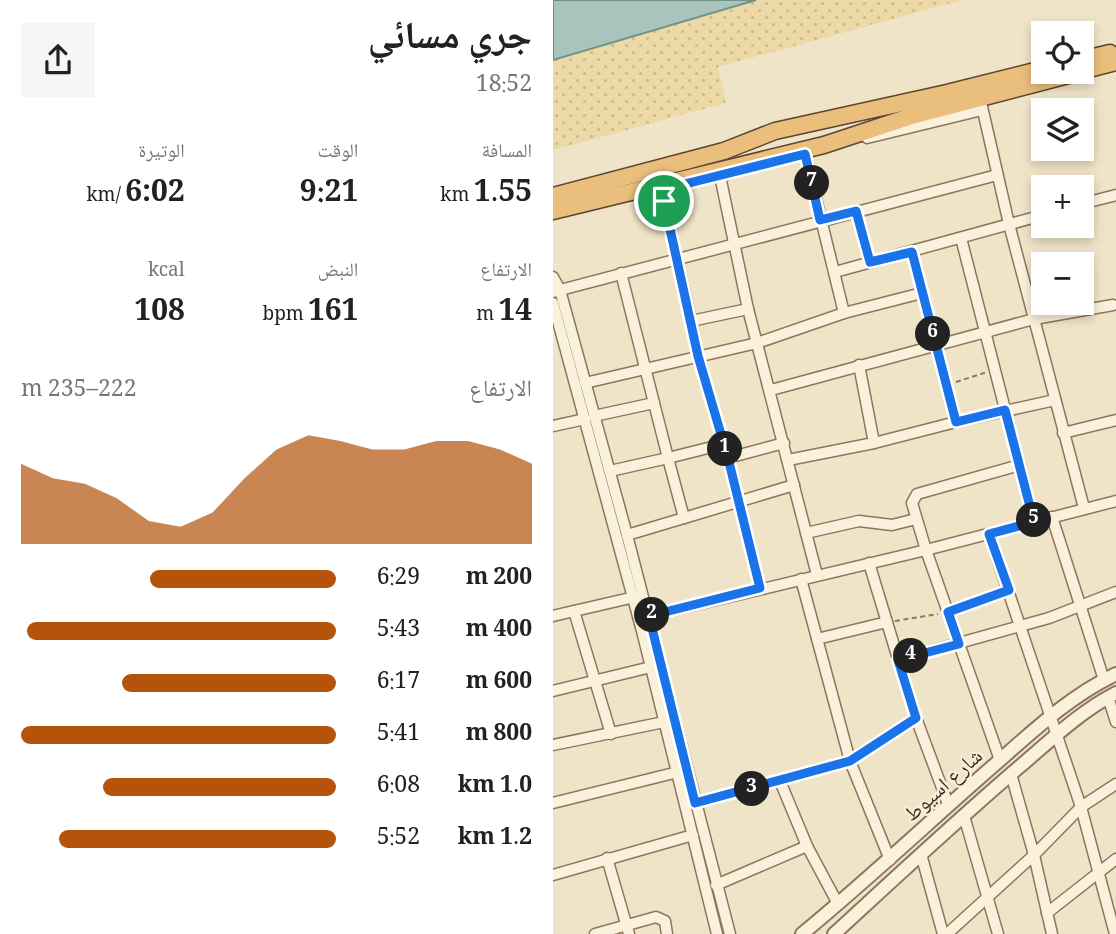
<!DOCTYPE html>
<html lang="ar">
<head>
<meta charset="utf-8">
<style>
  body { margin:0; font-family:Georgia,"Noto Naskh Arabic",serif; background:#f6f6f6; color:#222; direction:rtl; height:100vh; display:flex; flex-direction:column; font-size:26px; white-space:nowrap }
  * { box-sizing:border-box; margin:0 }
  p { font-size:23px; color:#767676 }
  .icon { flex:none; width:38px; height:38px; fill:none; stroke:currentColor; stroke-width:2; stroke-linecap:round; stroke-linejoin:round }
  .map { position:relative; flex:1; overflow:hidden; direction:ltr }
  .panel { display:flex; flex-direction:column; background:#fff; width:553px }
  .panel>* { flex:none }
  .buttons { position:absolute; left:478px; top:21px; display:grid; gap:14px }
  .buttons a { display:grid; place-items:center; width:63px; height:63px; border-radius:0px; background:#fff; box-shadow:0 4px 10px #0003; font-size:35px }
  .pin { position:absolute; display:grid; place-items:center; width:60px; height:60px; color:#fff; margin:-30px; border:4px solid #fff; border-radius:50%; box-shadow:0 2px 7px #0007 }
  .km { position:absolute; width:35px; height:35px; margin:-18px; border-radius:50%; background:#222; color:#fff; font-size:19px; line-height:35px; text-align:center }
  .round { display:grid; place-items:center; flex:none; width:74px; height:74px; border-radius:0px; background:#f6f6f6 }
  .head { display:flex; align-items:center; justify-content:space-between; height:119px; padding:0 21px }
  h1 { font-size:38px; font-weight:800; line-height:52px }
  .metrics { display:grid; grid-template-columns:repeat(3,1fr); gap:10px; height:119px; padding:7px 21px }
  .metrics div { display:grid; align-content:center }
  .metrics b { font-size:30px; font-weight:800 }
  .metrics small { font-size:19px; font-weight:400 }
  .metrics p { font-size:19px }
  .chart { height:196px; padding:14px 21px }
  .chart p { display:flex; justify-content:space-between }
  .chart svg { width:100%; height:126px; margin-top:7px; fill:#b45309; opacity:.7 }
  ul { padding:0 21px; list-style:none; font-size:23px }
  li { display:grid; grid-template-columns:112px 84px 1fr; align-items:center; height:52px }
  li i { height:18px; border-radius:9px; background:#b45309 }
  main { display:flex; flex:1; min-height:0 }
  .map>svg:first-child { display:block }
</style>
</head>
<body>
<main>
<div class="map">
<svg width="563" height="934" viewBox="0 0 563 934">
  <defs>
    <pattern id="sand-dots" width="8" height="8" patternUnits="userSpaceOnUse" patternTransform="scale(1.75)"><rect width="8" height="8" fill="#ecd9a5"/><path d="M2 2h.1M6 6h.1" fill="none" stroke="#cbbb8e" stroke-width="1.8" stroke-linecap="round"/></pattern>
  </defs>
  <rect width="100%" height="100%" fill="#f0e4c8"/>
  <path fill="url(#sand-dots)" d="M184,0h225l-244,67 8,36 -173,47v-99z"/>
  <path fill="#a9c4bc" stroke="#6f938a" stroke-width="2" d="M0,0h203l-203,60z"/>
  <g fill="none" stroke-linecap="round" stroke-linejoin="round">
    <g stroke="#8d765c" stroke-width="13">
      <g id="minor">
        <path d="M427,98l29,126 75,284"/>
        <path d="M314,138l115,-28"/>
        <path d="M175,174l-8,2 28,133 69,266"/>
        <path d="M122,187l-9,3 -3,7 28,124 57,-12"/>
        <path d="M528,204l35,-9"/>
        <path d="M303,211l14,51"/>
        <path d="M408,238l73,284"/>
        <path d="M359,252l44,170 99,-22"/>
        <path d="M282,272l208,-57"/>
        <path d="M0,277l7,13 67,245 103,399"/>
        <path d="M0,292l444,-117"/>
        <path d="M0,303l89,328 75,303"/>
        <path d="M291,313l78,-20"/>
        <path d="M138,321l7,35 30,102 32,130"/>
        <path d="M306,365l15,78"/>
        <path d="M32,383l172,-40 87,-30 -39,-159 -8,2"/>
        <path d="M218,390l263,-71 79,-14"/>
        <path d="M101,403l14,55 56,-14"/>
        <path d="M41,416l60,-13 -33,-130"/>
        <path d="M0,426l32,-7"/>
        <path d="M510,433l53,-13"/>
        <path d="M175,458l56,-15"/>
        <path d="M235,460l86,-17 82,-21"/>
        <path d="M57,471l58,-13 16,60 110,-33"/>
        <path d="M499,517l52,163"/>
        <path d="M253,533l53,-12 33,4 24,-6"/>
        <path d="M436,534l92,273 34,127"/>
        <path d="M74,535l57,-17"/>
        <path d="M316,563l47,155 32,86"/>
        <path d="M248,579l49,182 40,99"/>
        <path d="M21,611l37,123"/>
        <path d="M0,616l86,-20"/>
        <path d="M96,616l277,-66 -14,-47 5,-9 103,-29"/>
        <path d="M264,639l70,-17"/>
        <path d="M345,660l151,-42 67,-26"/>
        <path d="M0,691l98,-24"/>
        <path d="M555,697l8,25"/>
        <path d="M0,745l111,-23"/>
        <path d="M447,760l-74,-210 190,-49"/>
        <path d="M458,774l23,81 18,79"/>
        <path d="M227,781l27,65 31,58"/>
        <path d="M0,803l125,-31"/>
        <path d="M142,803l155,-42 66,-43"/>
        <path d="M411,816l34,118"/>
        <path d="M368,854l22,80"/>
        <path d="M54,858l22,76"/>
        <path d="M0,875l140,-40"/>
        <path d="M163,885l91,-39"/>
        <path d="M494,913l69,-54"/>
        <path d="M42,934l61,-17 9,4 2,13"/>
        <path d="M394,934l87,-79 47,-48 35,-23"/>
      </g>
    </g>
    <g stroke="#8d765c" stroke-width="16">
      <g id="tertiary">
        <path d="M249,934c68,-56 131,-116 198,-174 36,-32 72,-65 116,-86"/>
        <path d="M281,934c61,-56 121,-112 184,-166 31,-26 61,-56 98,-75"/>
      </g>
    </g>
    <g stroke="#5b4430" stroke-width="19">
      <g id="trunk">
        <path d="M528,60l29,-7"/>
        <path d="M528,71l35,-9"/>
        <path d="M0,196l171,-45 51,-20 172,-38 96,-24"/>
        <path d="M0,211l271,-66 91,-30 165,-43"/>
      </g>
    </g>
    <g stroke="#8d765c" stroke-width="2" stroke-dasharray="5 3.5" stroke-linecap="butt">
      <path d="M403,382l31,-10"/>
      <path d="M404,609l44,-16"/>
      <path d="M342,621l43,-7"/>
    </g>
    <use href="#minor" stroke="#faf1dc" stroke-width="10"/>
    <use href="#tertiary" stroke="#faf1dc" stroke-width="12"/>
    <use href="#trunk" stroke="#eabe7c" stroke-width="16"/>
  </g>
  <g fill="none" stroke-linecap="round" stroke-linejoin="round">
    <g stroke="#fff" stroke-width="14">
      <path id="route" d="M252,154l15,66 36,-9 14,51 42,-10 44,170 49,-12 29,112 -45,12 20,56 -61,22 11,32 -61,16 18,58 -66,43 -155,42 -46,-187 111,-28 -32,-130 -30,-102 -35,-159 6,-9z"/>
    </g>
    <use href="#route" stroke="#1a73e8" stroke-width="9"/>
  </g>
  <g text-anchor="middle" stroke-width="5" stroke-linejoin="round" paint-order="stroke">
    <g font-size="21" fill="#3d2e20" stroke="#f7eed8">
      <text transform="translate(390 785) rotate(-42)" y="7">شارع اسيوط</text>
    </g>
  </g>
</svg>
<div class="buttons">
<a><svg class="icon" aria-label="locate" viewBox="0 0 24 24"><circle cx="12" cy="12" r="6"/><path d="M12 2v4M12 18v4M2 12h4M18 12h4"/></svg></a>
<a><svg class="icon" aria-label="layers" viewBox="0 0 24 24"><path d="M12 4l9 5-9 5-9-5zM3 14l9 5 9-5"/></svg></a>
<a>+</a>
<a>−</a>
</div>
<div class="pin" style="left:111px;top:201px;background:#1e9e55"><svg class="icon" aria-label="arrive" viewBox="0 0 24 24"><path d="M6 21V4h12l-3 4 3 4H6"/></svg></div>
<b class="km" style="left:172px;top:449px">1</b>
<b class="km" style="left:99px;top:615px">2</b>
<b class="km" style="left:199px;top:789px">3</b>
<b class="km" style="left:358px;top:656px">4</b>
<b class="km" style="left:481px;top:520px">5</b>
<b class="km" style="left:380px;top:334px">6</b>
<b class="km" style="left:259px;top:183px">7</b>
</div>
<section class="panel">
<div class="head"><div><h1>جري مسائي</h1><p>18:52</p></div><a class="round"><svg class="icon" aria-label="share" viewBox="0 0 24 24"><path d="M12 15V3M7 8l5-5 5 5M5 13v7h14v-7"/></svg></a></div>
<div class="metrics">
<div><p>المسافة</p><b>1.55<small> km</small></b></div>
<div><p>الوقت</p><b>9:21</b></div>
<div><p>الوتيرة</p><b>6:02<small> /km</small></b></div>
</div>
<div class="metrics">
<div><p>الارتفاع</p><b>14<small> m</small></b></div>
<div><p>النبض</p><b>161<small> bpm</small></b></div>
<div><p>kcal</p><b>108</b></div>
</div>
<div class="chart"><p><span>الارتفاع</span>222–235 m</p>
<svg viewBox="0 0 160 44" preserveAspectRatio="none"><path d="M0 44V16L10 21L20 23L30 28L40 36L50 38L60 33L70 21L80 11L90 6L100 8L110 11L120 11L130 8L140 8L150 11L160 16V44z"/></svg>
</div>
<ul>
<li><b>200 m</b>6:29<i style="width:59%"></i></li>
<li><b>400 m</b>5:43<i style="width:98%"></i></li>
<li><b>600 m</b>6:17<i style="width:68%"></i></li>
<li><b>800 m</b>5:41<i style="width:100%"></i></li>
<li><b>1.0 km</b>6:08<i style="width:74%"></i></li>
<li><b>1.2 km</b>5:52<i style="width:88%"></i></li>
</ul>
</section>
</main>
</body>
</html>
